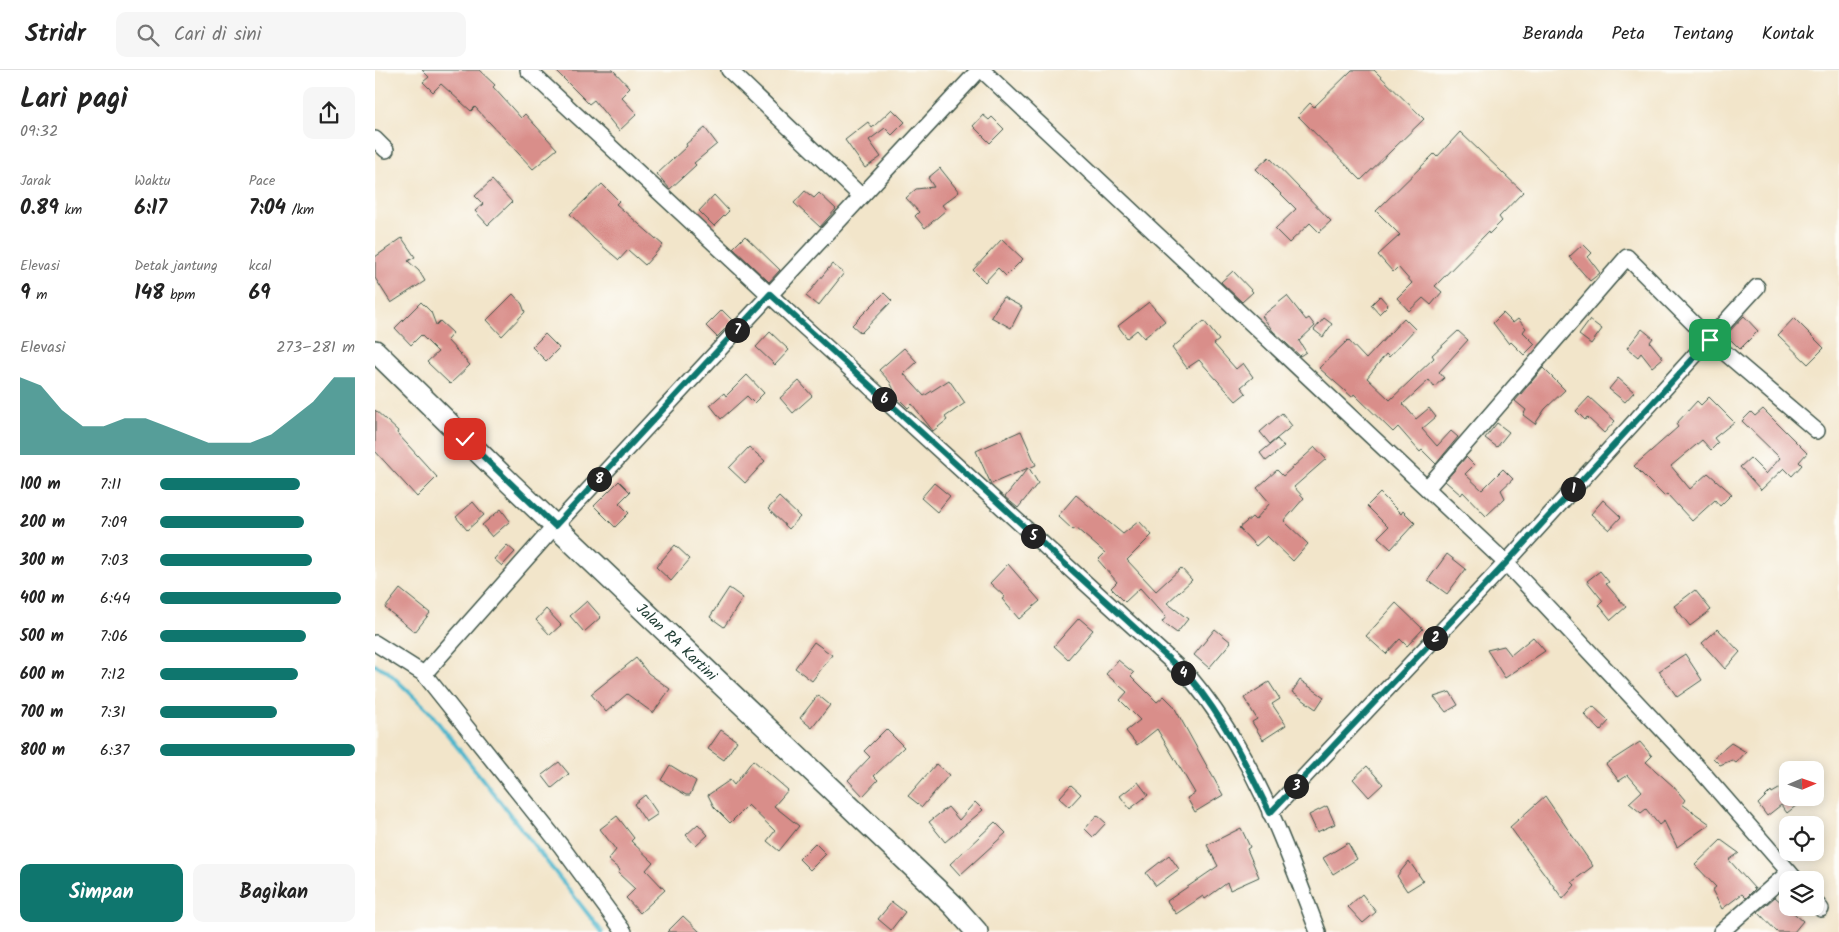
<!DOCTYPE html>
<html lang="id">
<head>
<meta charset="utf-8">
<style>
  body { margin:0; font-family:Kalam,sans-serif; background:#f6f6f6; color:#222; height:100vh; display:flex; flex-direction:column; font-size:19px; white-space:nowrap }
  * { box-sizing:border-box; margin:0 }
  p { font-size:16px; color:#767676 }
  .icon { flex:none; width:28px; height:28px; fill:none; stroke:currentColor; stroke-width:2; stroke-linecap:round; stroke-linejoin:round }
  .map { position:relative; flex:1; overflow:hidden }
  .drawer { display:flex; flex-direction:column; background:#fff; width:375px }
  .drawer>* { flex:none }
  .needle { width:32px; rotate:88deg }
  .controls { position:absolute; left:1404px; top:691px; display:grid; gap:10px }
  .controls a { display:grid; place-items:center; width:45px; height:45px; border-radius:10px; background:#fff; box-shadow:0 2px 12px #0003; font-size:25px }
  .pin { position:absolute; display:grid; place-items:center; width:42px; height:42px; color:#fff; margin:-21px; border-radius:10px; box-shadow:0 2px 8px #0006 }
  .km { position:absolute; width:25px; height:25px; margin:-12px; border-radius:50%; background:#222; color:#fff; font-size:14px; line-height:25px; text-align:center }
  .round { display:grid; place-items:center; flex:none; width:52px; height:52px; border-radius:10px; background:#f6f6f6 }
  .head { display:flex; align-items:center; justify-content:space-between; height:85px; padding:0 20px }
  h1 { font-size:28px; font-weight:600; line-height:38px }
  .stats { display:grid; grid-template-columns:repeat(3,1fr); gap:8px; height:85px; padding:5px 20px }
  .stats div { display:grid; align-content:center }
  .stats b { font-size:21px; font-weight:600 }
  .stats small { font-size:14px; font-weight:400 }
  .stats p { font-size:14px }
  .chart { height:140px; padding:10px 20px }
  .chart p { display:flex; justify-content:space-between }
  .chart svg { width:100%; height:90px; margin-top:5px; fill:#0f766e; opacity:.7 }
  .cta { display:flex; gap:10px; margin-top:auto; padding:10px 20px }
  .cta a { flex:1; height:58px; border-radius:10px; background:#0f766e; color:#fff; font-size:20px; font-weight:600; line-height:58px; text-align:center }
  .cta a+a { background:#f6f6f6; color:#222 }
  ul { padding:0 20px; list-style:none; font-size:16px }
  li { display:grid; grid-template-columns:80px 60px 1fr; align-items:center; height:38px }
  li i { height:12px; border-radius:6px; background:#0f766e }
  header { display:flex; align-items:center; gap:30px; box-sizing:border-box; height:70px; padding:0 25px; background:#fff; border-bottom:1px solid #e0e0e0 }
  header strong { font-size:24px }
  nav { display:flex; gap:28px; margin-inline-start:auto; font-size:18px }
  .search { width:350px; height:45px; background:#f6f6f6; display:flex; align-items:center; gap:12px; box-sizing:border-box; padding:0 18px; border-radius:10px; color:#767676; font-size:19px }
  main { display:flex; flex:1; min-height:0 }
  .map>svg:first-child { display:block }
</style>
</head>
<body>
<header>
<strong>Stridr</strong>
<div class="search"><svg class="icon" aria-label="search" viewBox="0 0 24 24"><circle cx="10" cy="10" r="6"/><path d="M15 15l6 6"/></svg>Cari di sini</div>
<nav><a>Beranda</a><a>Peta</a><a>Tentang</a><a>Kontak</a></nav>
</header>
<main>
<section class="drawer">
<div class="head"><div><h1>Lari pagi</h1><p>09:32</p></div><a class="round"><svg class="icon" aria-label="share" viewBox="0 0 24 24"><path d="M12 15V3M7 8l5-5 5 5M5 13v7h14v-7"/></svg></a></div>
<div class="stats">
<div><p>Jarak</p><b>0.89<small> km</small></b></div>
<div><p>Waktu</p><b>6:17</b></div>
<div><p>Pace</p><b>7:04<small> /km</small></b></div>
</div>
<div class="stats">
<div><p>Elevasi</p><b>9<small> m</small></b></div>
<div><p>Detak jantung</p><b>148<small> bpm</small></b></div>
<div><p>kcal</p><b>69</b></div>
</div>
<div class="chart"><p><span>Elevasi</span>273–281 m</p>
<svg viewBox="0 0 160 44" preserveAspectRatio="none"><path d="M0 44V6L10 10L20 22L30 30L40 30L50 26L60 26L70 30L80 34L90 38L100 38L110 38L120 34L130 26L140 18L150 6L160 6V44z"/></svg>
</div>
<ul>
<li><b>100 m</b>7:11<i style="width:72%"></i></li>
<li><b>200 m</b>7:09<i style="width:74%"></i></li>
<li><b>300 m</b>7:03<i style="width:78%"></i></li>
<li><b>400 m</b>6:44<i style="width:93%"></i></li>
<li><b>500 m</b>7:06<i style="width:75%"></i></li>
<li><b>600 m</b>7:12<i style="width:71%"></i></li>
<li><b>700 m</b>7:31<i style="width:60%"></i></li>
<li><b>800 m</b>6:37<i style="width:100%"></i></li>
</ul>
<div class="cta"><a>Simpan</a><a>Bagikan</a></div>
</section>
<div class="map">
<svg width="1464" height="862" viewBox="0 0 1464 862">
  <rect width="100%" height="100%" fill="#fdfcf7"/>
  <filter id="ink" filterUnits="userSpaceOnUse"><feTurbulence type="fractalNoise" baseFrequency=".02" numOctaves="2"/><feDisplacementMap in="SourceGraphic" scale="10" xChannelSelector="R" yChannelSelector="G"/><feConvolveMatrix kernelMatrix="1 2 1 2 8 2 1 2 1" color-interpolation-filters="sRGB"/></filter>
  <filter id="wash" filterUnits="userSpaceOnUse"><feTurbulence type="fractalNoise" baseFrequency=".0096" numOctaves="4" result="noise"/><feDisplacementMap in="SourceGraphic" scale="20" xChannelSelector="R" yChannelSelector="G"/><feGaussianBlur stdDeviation="1.12" result="paint"/><feColorMatrix in="noise" values="0 0 0 0 0 0 0 0 0 0 0 0 0 0 0 0 0 1.4 0 .05"/><feComposite in="paint" operator="in"/></filter>
  <g filter="url(#wash)">
    <rect width="100%" height="100%" fill="#f2e5ca"/>
    <g fill="none" stroke-linecap="round" stroke-linejoin="round">
      <path stroke="#4eb6cc" stroke-width="4" d="M0,595l11,5 43,41 173,221"/>
    </g>
    <g id="blocks">
      <g fill="#d98e8a">
        <path d="M47,0h57l16,15 -2,2 28,31 4,-4 32,35 -24,20 -58,-62 -4,4 -30,-27 -8,8 -10,-10 6,-5z"/>
        <path d="M180,0h58l17,18 -9,9 16,17 -18,17 -25,-31 -5,4z"/>
        <path d="M977,0h22l50,49 -63,61 -63,-64 12,-13 4,4z"/>
        <path d="M517,39l13,13 -13,13 -7,-7 -16,12 12,17 -16,11 -20,-28 23,-18 4,6z"/>
        <path d="M608,45l6,5 3,-3 12,12 -14,14 -17,-17z"/>
        <path d="M330,58l12,16 -23,19 2,2 -26,24 -13,-15 30,-28 -1,-2z"/>
        <path d="M1085,62l63,60 -24,25 3,4 -13,13 -1,-2 -53,54 7,6 -11,13 -8,-7 -14,13 -12,-13 15,-15 -14,-16 -5,5 -15,-17 22,-20 -24,-24 58,-57 3,3z"/>
        <path d="M894,87l62,64 -12,11 -9,-9 -21,20 -14,-14 21,-20 -40,-40z"/>
        <path d="M565,98l19,24 -17,13 4,5 -21,18 -10,-12 4,-4 -13,-14 10,-9 18,-2 -6,-9z"/>
        <path d="M117,110l20,22 -24,23 -13,-14 8,-7 -8,-8z"/>
        <path d="M227,114l17,17 -3,3 47,41 -18,20 -17,-15 -9,10 -25,-21 -24,-25z"/>
        <path d="M430,121l9,7 5,-5 17,16 -16,18 -26,-24z"/>
        <path d="M339,125l15,16 -15,15 -15,-15z"/>
        <path d="M370,166l35,34 -11,12 -36,-34z"/>
        <path d="M27,168l13,19 -7,4 11,10 6,10 -34,22 -16,-25v-21z"/>
        <path d="M627,169l21,20 -17,17 -8,-8 -13,14 -12,-12z"/>
        <path d="M1208,174l9,9 -4,4 12,16 -10,8 -21,-24z"/>
        <path d="M457,194l12,9 -26,33 -12,-10z"/>
        <path d="M858,201l20,21 -11,10 -21,-20z"/>
        <path d="M509,223l8,8 -31,32 -9,-8z"/>
        <path d="M138,224l9,10 3,8 -23,24 -15,-16z"/>
        <path d="M912,226l19,24 3,-2 6,8 -16,15 7,11 -6,4 -27,-25 -11,-15z"/>
        <path d="M1005,226l8,9 -9,9 -8,-9z"/>
        <path d="M628,227l19,10 -11,21 -20,-11z"/>
        <path d="M46,232l10,10 5,13 4,-4 13,12 -6,7 23,25 -20,19 -23,-22 11,-10 -17,-17 -10,10 -16,-17z"/>
        <path d="M774,232l16,19 -21,17 -7,-8 -10,8 -9,-12z"/>
        <path d="M347,240l11,11 -16,16 -11,-11z"/>
        <path d="M1128,243l10,10 5,-4 8,9 -3,4 12,12 -11,11 -13,-13 -2,2 -16,-21z"/>
        <path d="M1369,246l14,15 -18,18 -14,-14z"/>
        <path d="M949,248l8,6 -9,13 -9,-7z"/>
        <path d="M1029,248l11,11 -26,28 -3,-3 -19,24 23,22 44,-42 -2,-3 26,-24 10,9 -29,32 5,6 -10,9 -5,-7 -26,24 13,15 13,-11 7,9 -14,12 15,17 14,-15 7,6 -22,27 -14,-14 -2,2 -22,-25 -5,5 -39,-38 -2,3 -33,-29 29,-28 18,19z"/>
        <path d="M1419,248l30,30 -16,16 -30,-29z"/>
        <path d="M1215,250l12,9 -11,15 -12,-9z"/>
        <path d="M829,251l15,19 -5,4 22,25 7,-6 10,14 -12,10 5,6 -10,8 -37,-41 -12,8 -15,-20z"/>
        <path d="M1267,259l11,9 -3,4 13,16 -11,9 -11,-14 -3,4 -11,-9z"/>
        <path d="M395,262l19,18 -14,15 -19,-18z"/>
        <path d="M170,264l14,14 -13,13 -14,-14z"/>
        <path d="M529,278l13,14 -13,12 20,22 25,-16 16,23 -20,14 2,3 -14,11 -21,-27 -4,4 -10,-10 -8,-16 -11,-12z"/>
        <path d="M1168,298l22,22 -20,19 -10,15 -12,-9 3,-5 -11,-9z"/>
        <path d="M372,305l17,18 -10,10 -7,-7 -26,23 -11,-14 14,-12 2,3z"/>
        <path d="M1243,308l16,14 -9,10 -16,-13z"/>
        <path d="M424,311l13,15 -19,17 -13,-15z"/>
        <path d="M1214,327l26,24 -11,12 -17,-16 -2,3 -9,-9z"/>
        <path d="M1334,327l25,25 -20,16 4,5 -7,7 -9,-10 -31,26 19,23 18,-16 24,21 -12,12 -5,-6 -23,21 -25,-27 -3,2 -30,-30 44,-39 -2,-3 21,-23 4,4z"/>
        <path d="M1388,339l44,44 -8,9 3,3 -10,11 -8,-8 -23,22 -21,-23 10,-9 16,16 14,-16 -38,-37 9,-9 4,4z"/>
        <path d="M0,340l23,21 -1,2 40,44 -20,20 -42,-46z"/>
        <path d="M907,343l10,13 -22,18 -10,-12z"/>
        <path d="M1122,353l12,9 -12,15 -12,-9z"/>
        <path d="M646,361l15,34 -7,3 9,15 -20,25 -13,-11 23,-29 -37,16 -15,-33z"/>
        <path d="M902,369l7,8 -18,14 -6,-8z"/>
        <path d="M374,377l16,14 -20,22 -16,-15z"/>
        <path d="M940,377l11,12 -32,28 10,11 -20,23 24,23 -15,17 -26,-25 -11,10 -17,-18 13,-11 3,3 15,-17 -13,-15 20,-18 6,6z"/>
        <path d="M1091,387l8,8 -9,9 17,16 21,-21 10,10 -12,11 4,8 -19,18 -23,-24 -2,3 -16,-14z"/>
        <path d="M244,411l11,11 -11,11 10,10 -14,14 -21,-21z"/>
        <path d="M559,413l16,13 -13,16 -16,-14z"/>
        <path d="M1005,423l21,21 2,-3 12,12 -24,26 -13,-12 10,-10 -21,-21z"/>
        <path d="M701,425l47,39 16,-13 13,14 -25,25 29,31 25,-23 11,12 -25,23 21,16 -11,14 -15,-11 4,-5 -26,-29 -15,14 -14,-14 6,-6 -19,-22 7,-7 -29,-25 -3,2 -15,-14z"/>
        <path d="M404,427l21,20 -11,12 -21,-20z"/>
        <path d="M1228,430l18,17 -12,13 -18,-16z"/>
        <path d="M98,432l11,13 -17,15 -11,-13z"/>
        <path d="M126,439l9,12 -18,16 -10,-12z"/>
        <path d="M132,475l8,7 -13,14 -8,-7z"/>
        <path d="M300,475l15,14 -19,22 -15,-14z"/>
        <path d="M1072,484l19,15 -19,25 -19,-14z"/>
        <path d="M633,494l32,37 -21,18 -17,-20 3,-2 -15,-14z"/>
        <path d="M1225,501l9,11 -3,2 20,23 -15,13 -12,-15 4,-4 -16,-20z"/>
        <path d="M354,518l14,10 -19,29 -14,-10z"/>
        <path d="M25,519l30,24 -15,19 -30,-24z"/>
        <path d="M1320,520l16,20 -21,16 -16,-20z"/>
        <path d="M212,531l14,16 -17,15 -14,-16z"/>
        <path d="M1021,533l27,26 -16,17 -7,-7 -14,15 -20,-18z"/>
        <path d="M171,539l15,16 -11,10 -14,-15z"/>
        <path d="M704,548l14,12 -25,29 -14,-13z"/>
        <path d="M840,559l16,13 -22,26 -15,-13z"/>
        <path d="M1343,559l22,23 -15,17 -23,-26z"/>
        <path d="M1158,567l12,14 -40,27 -18,-28 17,-4 7,9z"/>
        <path d="M439,572l18,13 -20,26 -17,-13z"/>
        <path d="M1310,584l17,26 -25,17 -18,-26z"/>
        <path d="M261,588l12,15 22,16 -17,24 -26,-19 -21,18 -15,-18z"/>
        <path d="M743,590l16,13 -3,3 26,26 7,-6 9,9 50,90 -28,17 -8,-14 8,-5 -38,-64 -20,16 -11,-14 14,-11 -20,-20 7,-8 -21,-18z"/>
        <path d="M925,610l24,17 -8,12 -24,-17z"/>
        <path d="M894,612l11,17 -8,5 14,21 -23,15 -11,-18 5,-3 -13,-21z"/>
        <path d="M1075,622l8,13 -12,7 -12,-15z"/>
        <path d="M443,625l12,10 -18,23 -12,-10z"/>
        <path d="M1218,636l16,15 -9,10 -16,-17z"/>
        <path d="M511,659l18,18 -30,29 4,4 -15,16 -15,-16 22,-23 -6,-6z"/>
        <path d="M346,660l16,11 -13,19 -16,-11z"/>
        <path d="M1265,672l12,14 -6,6 27,24 12,14 -3,4 28,20 -33,23 -13,-26 -5,4 -13,-16 -5,4 -12,-10 13,-12 -14,-16 -9,6 -13,-17z"/>
        <path d="M1356,673l15,9 -10,11 -4,-3 -12,5 -7,-7z"/>
        <path d="M378,690l35,30 -14,16 25,20 -20,25 -12,-10 8,-10 -27,-26 -18,18 -16,-16 -6,-12 22,-15 4,5z"/>
        <path d="M184,692l10,12 -17,14 -10,-13z"/>
        <path d="M561,694l13,11 -27,32 -14,-11z"/>
        <path d="M295,695l26,16 -6,14h-4l-25,-15z"/>
        <path d="M992,696l16,18 -14,13 -16,-18z"/>
        <path d="M763,712l10,13 -18,14 -10,-13z"/>
        <path d="M696,715l10,9 -12,13 -10,-9z"/>
        <path d="M1409,716l3,5v7h5l5,7 -10,8 -6,-8 -14,11 -9,-12 13,-13 1,2z"/>
        <path d="M270,725l13,19 -12,8 -12,-18z"/>
        <path d="M1170,726l48,70 -21,16 3,3 -12,14 -53,-72z"/>
        <path d="M600,732l8,8 -38,32 -16,-20 19,-15 11,13z"/>
        <path d="M952,736l8,18 -18,8 -8,-17z"/>
        <path d="M722,745l9,8 -13,14 -8,-8z"/>
        <path d="M242,746l17,22 -3,3 22,21 -7,8 19,20 -25,23 -14,-15 9,-9 -17,-16 2,-3 -12,-10 8,-10 -16,-21z"/>
        <path d="M620,752l11,11 -46,42 -10,-11z"/>
        <path d="M323,754l10,11 -12,11 -10,-11z"/>
        <path d="M866,758l9,19 -3,2 12,28 -29,13 -3,-7 -22,16 -2,-3 -27,18 -9,-13 51,-35 -11,-21z"/>
        <path d="M1346,770l18,13 -10,7 26,29 -9,9 -4,-4 -20,15 -10,-19 4,-3 -21,-22z"/>
        <path d="M440,773l11,11 -16,16 -11,-11z"/>
        <path d="M973,773l9,16 -24,15 -10,-16z"/>
        <path d="M794,785l10,14 -23,17 -10,-13z"/>
        <path d="M1034,791l14,20 -16,10 -10,-15z"/>
        <path d="M987,824l14,18 -13,11 -15,-16z"/>
        <path d="M1400,827l28,24 -9,11h-17l-19,-20z"/>
        <path d="M517,832l13,10 -14,18 -13,-11z"/>
        <path d="M308,846l17,16h-33z"/>
      </g>
    </g>
  </g>
  <g filter="url(#ink)">
    <use href="#blocks" fill-opacity="0" stroke="#3f564a" stroke-width="1"/>
    <g fill="none" stroke-linecap="round" stroke-linejoin="round">
      <g stroke="#3f564a" stroke-width="18">
        <g id="street">
          <path d="M153,0l273,254 390,355c61,73 94,165 127,253"/>
          <path d="M354,0l132,126"/>
          <path d="M607,0l524,493 196,209 94,108"/>
          <path d="M0,69l11,11"/>
          <path d="M1052,418l200,-231 83,83 107,91"/>
          <path d="M0,573l49,31 137,172 63,86"/>
          <path d="M49,604l131,-148 424,-456"/>
          <path d="M895,743l236,-250 251,-276"/>
          <path d="M1440,832l6,7"/>
          <path d="M1346,862l68,-60"/>
        </g>
      </g>
      <g stroke="#3f564a" stroke-width="24">
        <g id="secondary">
          <path id="s1" d="M0,281l135,132 443,422 24,27"/>
        </g>
      </g>
      <use href="#street" stroke="#fff" stroke-width="15"/>
      <use href="#secondary" stroke="#fff" stroke-width="21"/>
    </g>
  </g>
  <g fill="none" stroke-linecap="round" stroke-linejoin="round" filter="url(#ink)">
    <g stroke="#fff" stroke-width="10">
      <path id="route" d="M90,369l90,87 215,-232 421,385c34,41 56,87 79,134l236,-250 204,-223"/>
    </g>
    <use href="#route" stroke="#0f766e" stroke-width="6"/>
  </g>
  <g text-anchor="middle" stroke-width="4" stroke-linejoin="round" paint-order="stroke">
    <g font-size="15" fill="#1f3d34" stroke="#fdfcf7">
      <text dy="5" stroke="none"><textPath href="#s1" startOffset="419">Jalan RA Kartini</textPath></text>
    </g>
  </g>
</svg>
<div class="controls">
<a><svg class="needle" viewBox="-14 -14 28 28"><path d="M0-13l5 13h-10z" fill="#e53935"/><path d="M0 13l5-13h-10z" fill="#767676"/></svg></a>
<a><svg class="icon" aria-label="locate" viewBox="0 0 24 24"><circle cx="12" cy="12" r="6"/><path d="M12 2v4M12 18v4M2 12h4M18 12h4"/></svg></a>
<a><svg class="icon" aria-label="layers" viewBox="0 0 24 24"><path d="M12 4l9 5-9 5-9-5zM3 14l9 5 9-5"/></svg></a>
</div>
<div class="pin" style="left:1335px;top:270px;background:#1e9e55"><svg class="icon" aria-label="arrive" viewBox="0 0 24 24"><path d="M6 21V4h12l-3 4 3 4H6"/></svg></div>
<div class="pin" style="left:90px;top:369px;background:#d93025"><svg class="icon" aria-label="check" viewBox="0 0 24 24"><path d="M5 12l5 5 9-10"/></svg></div>
<b class="km" style="left:1198px;top:419px">1</b>
<b class="km" style="left:1060px;top:568px">2</b>
<b class="km" style="left:921px;top:716px">3</b>
<b class="km" style="left:808px;top:603px">4</b>
<b class="km" style="left:658px;top:466px">5</b>
<b class="km" style="left:509px;top:329px">6</b>
<b class="km" style="left:362px;top:260px">7</b>
<b class="km" style="left:224px;top:409px">8</b>
</div>
</main>
</body>
</html>
